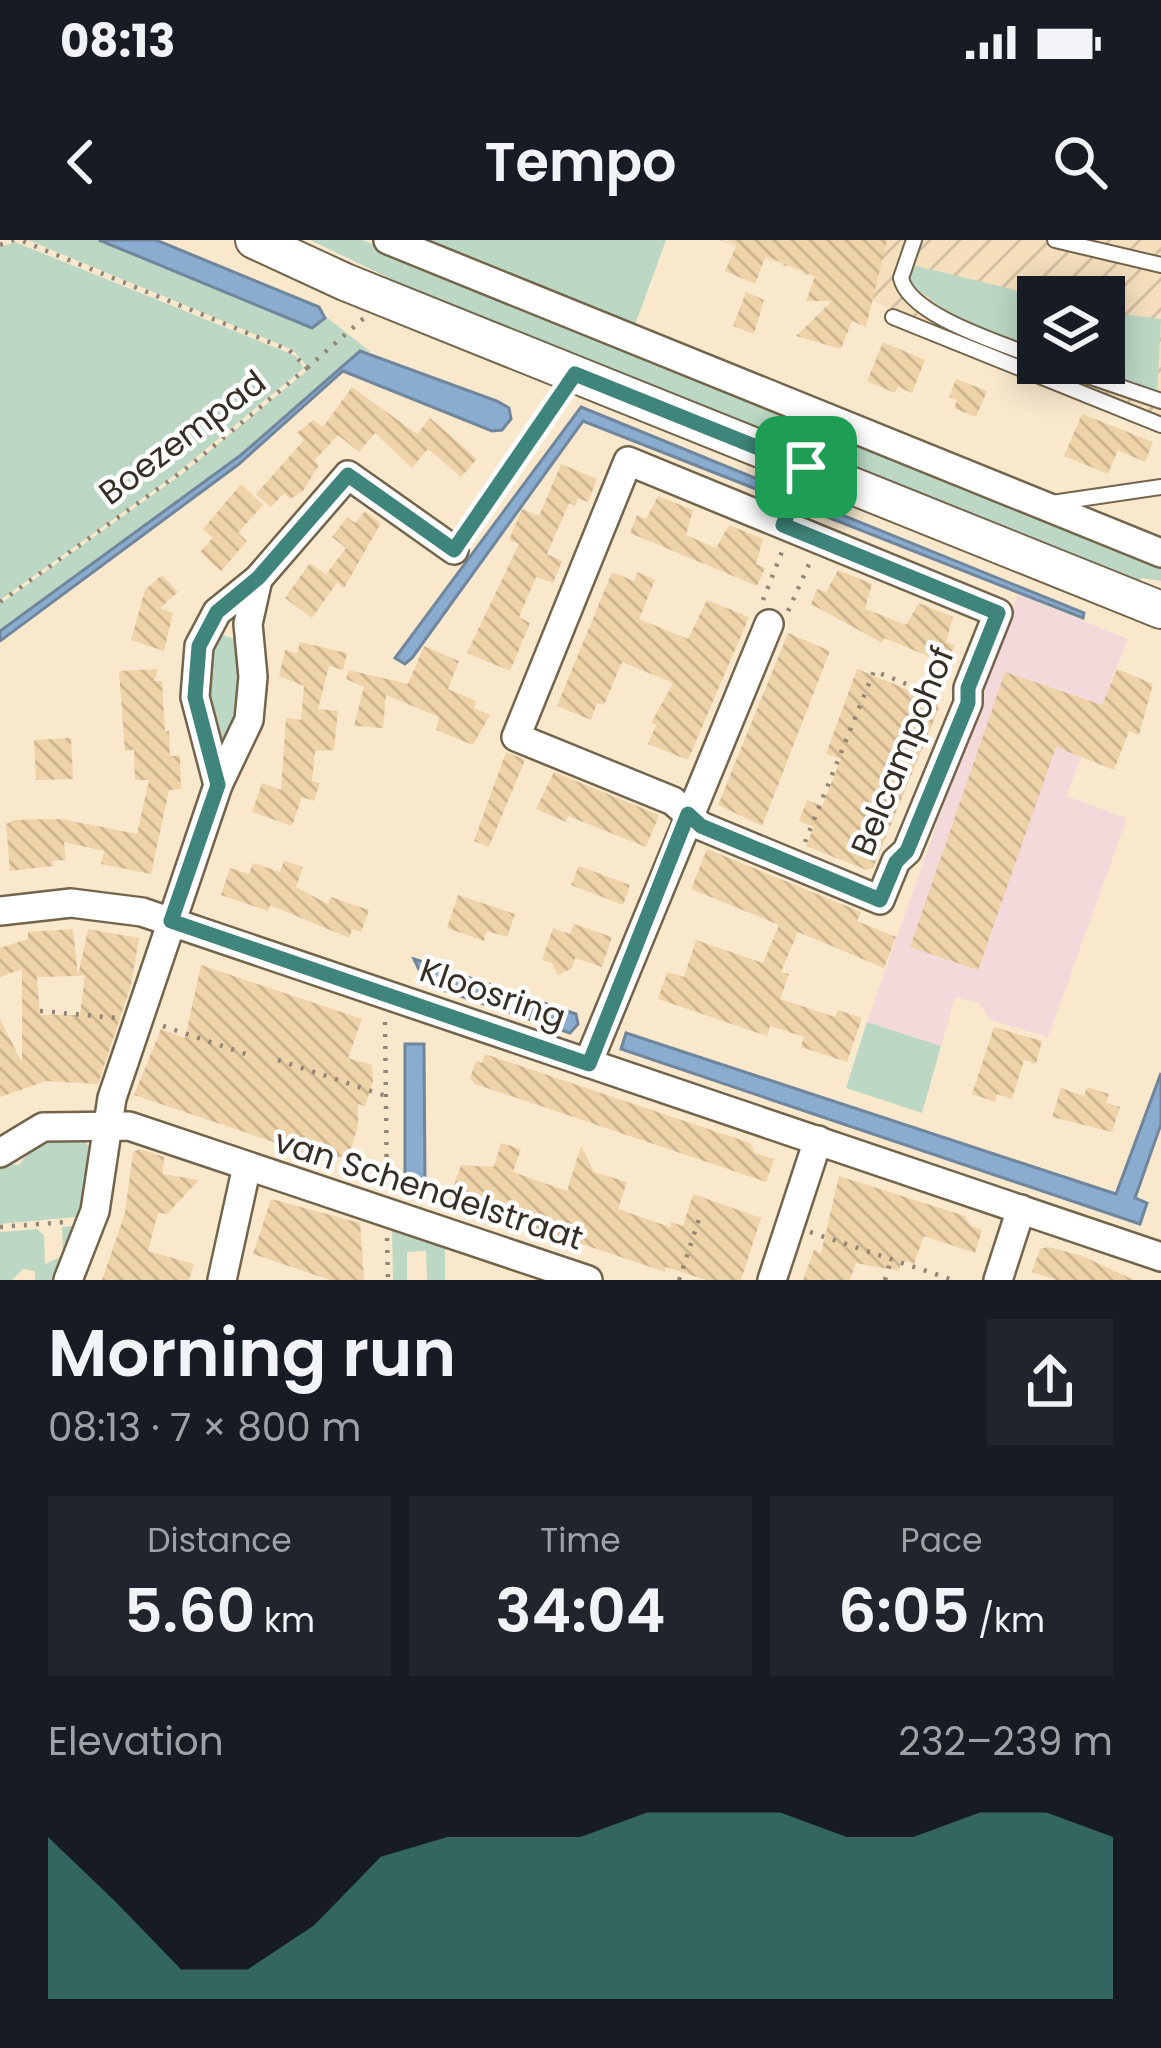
<!DOCTYPE html>
<html lang="en">
<head>
<meta charset="utf-8">
<style>
  body { margin:0; font-family:Poppins,sans-serif; background:#20242c; color:#f1f3f6; height:100vh; display:flex; flex-direction:column; font-size:45px; white-space:nowrap }
  * { box-sizing:border-box; margin:0 }
  p { font-size:39px; color:#9ea1a6 }
  .icon { flex:none; width:66px; height:66px; fill:none; stroke:currentColor; stroke-width:2; stroke-linecap:round; stroke-linejoin:round }
  .map { position:relative; height:1040px; overflow:hidden }
  .sheet { display:flex; flex-direction:column; background:#171b24; flex:1 }
  .sheet>* { flex:none }
  .tools { position:absolute; left:1017px; top:36px; display:grid; gap:24px }
  .tools a { display:grid; place-items:center; width:108px; height:108px; border-radius:0px; background:#171b24; box-shadow:0 6px 30px #0003; font-size:60px }
  .pin { position:absolute; display:grid; place-items:center; width:102px; height:102px; color:#fff; margin:-51px; border-radius:24px; box-shadow:0 6px 18px #0006 }
  .round { display:grid; place-items:center; flex:none; width:126px; height:126px; border-radius:0px; background:#20242c }
  .summary { display:flex; align-items:center; justify-content:space-between; height:204px; padding:0 48px }
  h1 { font-size:66px; font-weight:600; line-height:90px }
  .figures { display:grid; grid-template-columns:repeat(3,1fr); gap:18px; height:204px; padding:12px 48px }
  .figures div { display:grid; align-content:center; border-radius:0px; background:#20242c; text-align:center }
  .figures b { font-size:60px; font-weight:600 }
  .figures small { font-size:33px; font-weight:400 }
  .figures p { font-size:33px }
  .chart { height:336px; padding:24px 48px }
  .chart p { display:flex; justify-content:space-between }
  .chart svg { width:100%; height:216px; margin-top:12px; fill:#3f857b; opacity:.7 }
  .status { display:flex; justify-content:space-between; align-items:center; height:84px; padding:0 60px; background:#171b24; direction:ltr }
  .status svg { height:33px; fill:currentColor }
  header { display:flex; justify-content:space-between; align-items:center; height:156px; padding:0 48px; background:#171b24; font-size:54px; font-weight:600 }
  .map>svg:first-child { display:block }
</style>
</head>
<body>
<div class="status"><b>08:13</b><svg viewBox="0 0 49 12"><path d="M0 12V9h3v3zM5 12V6h3v6zM10 12V3h3v9zM15 12V0h3v12zM26 1h20v11H26zM47 4h2v5h-2z"/></svg></div>
<header><svg class="icon" aria-label="back" viewBox="0 0 24 24"><path d="M15 5l-7 7 7 7"/></svg>Tempo<svg class="icon" aria-label="search" viewBox="0 0 24 24"><circle cx="10" cy="10" r="6"/><path d="M15 15l6 6"/></svg></header>
<div class="map">
<svg width="1161" height="1040" viewBox="0 0 1161 1040">
  <defs>
    <pattern id="industrial-furrows" width="10" height="10" patternUnits="userSpaceOnUse" patternTransform="scale(3)"><rect width="10" height="10" fill="#f5dfbd"/><path d="M-1 1l2-2M0 10L10 0M9 11l2-2" fill="none" stroke="#d3c0a2"/></pattern>
    <pattern id="building-back-hatch" width="6" height="6" patternUnits="userSpaceOnUse" patternTransform="scale(3)"><rect width="6" height="6" fill="#eed2a8"/><path d="M-1 5l2 2M0 0l6 6M5-1l2 2" fill="none" stroke="#cdb590"/></pattern>
  </defs>
  <rect width="100%" height="100%" fill="#fae8cd"/>
  <path fill="#f4d9da" d="M1018,354l110,45 -62,157 61,22 -79,219 -58,-17 -11,-17 -24,-6 -14,49 -74,-24z"/>
  <path fill="url(#industrial-furrows)" fill-rule="evenodd" d="M719,0h442v176l-318,-127zM1038,57h66v66h-66z"/>
  <g fill="#bcd8c5">
    <path d="M28,0h71l213,88 13,-12 46,36 -9,-1 -121,104 -241,176v-27l182,-130 127,-105 -16,-19z"/>
    <path d="M310,0h53l798,324v17l-20,-3 -5,10 -649,-263z"/>
    <path d="M417,0h249l-32,88z"/>
    <path d="M15,2l281,114 8,12 -133,110 -171,122v-353z"/>
    <path d="M909,24l135,33h-6v55l-89,-38 -42,-33z"/>
    <path d="M1104,72l57,7 -4,74 -93,-30h40z"/>
    <path d="M216,392l23,9v60l-15,63 -13,-31 7,-3 -11,-36v-53z"/>
    <path d="M867,782l74,24 -19,67 -76,-25z"/>
    <path d="M41,896l39,2 11,10 -5,68 -86,8v-61l19,2z"/>
    <path d="M83,985l-22,55h-26v-9l-12,-2 -11,11h-12v-48l37,-3 7,6 1,29 18,-8 -1,-29z"/>
    <path d="M392,986l53,17v37h-18l-1,-29 -19,1v28h-14z"/>
  </g>
  <g fill="#89accf" stroke="#70869c" stroke-width="3">
    <path d="M99,0h57l163,67 6,11 -13,10z"/>
    <path d="M360,111l137,50 12,7 2,11 -9,11 -10,1 -149,-60 -104,93 -239,177v-10l241,-176z"/>
    <path d="M581,167l179,73 -4,9 -173,-68 -171,237 -7,6 -10,-6z"/>
    <path d="M820,266l264,107 -1,5 -266,-105z"/>
    <path d="M414,719l162,55 2,10 -8,9 -130,-44 -16,-9z"/>
    <path d="M626,793l490,161 45,-121v51l-26,74 12,5 -7,21 -519,-175z"/>
    <path d="M405,804h19l1,138h-20z"/>
  </g>
  <g fill="url(#building-back-hatch)">
    <path d="M728,0h159l-21,87 -14,-6 -11,28 -45,-13 36,-35h-26l9,-25 -49,-20 -11,28 -30,-13 12,-27z"/>
    <path d="M746,52l18,8 -10,34 -21,-8z"/>
    <path d="M883,102l42,18 -13,33 -14,-6 -3,6 -28,-12z"/>
    <path d="M956,139l31,12 -11,26 -22,-9 3,-8 -8,-3z"/>
    <path d="M352,147l65,47 13,-16 47,41 -16,18 -33,-28 -16,19 -37,-35 -16,19 -21,-17 -24,26 5,4 -16,26 -13,8 -6,-6 -13,14 -15,-13 48,-54 -7,-7 16,-13 10,7z"/>
    <path d="M1082,174l71,28 -8,20 -27,-12 -10,24 -44,-18z"/>
    <path d="M561,224l36,15 -9,23 -10,-4 -3,8 -6,-3 -22,51 15,7 -9,22 -17,-6 -17,40 11,6 -20,48 -43,-18 52,-109 -10,-4 13,-31 17,7z"/>
    <path d="M241,244l22,21 -25,28 9,8 -26,30 -21,-19 13,-14 -10,-9z"/>
    <path d="M658,256l35,14 -7,25 30,13 13,-23 34,14 -7,25 9,4 -8,18 -127,-53 7,-18 9,4z"/>
    <path d="M365,271l16,12 -37,65 -18,-14 20,-26 -14,-11 15,-20 8,6z"/>
    <path d="M310,323l27,20 -25,35 -27,-20z"/>
    <path d="M838,330l34,14 -7,25 9,3 32,13 13,-22 34,14 -7,25 9,3 -8,19 -63,-26 -2,5 -71,-39 6,-15 9,3z"/>
    <path d="M612,332l22,9 3,-9 18,8 -16,39 49,20 19,-39 42,17 -61,143 -40,-16 8,-19 -5,-2 22,-40 -51,-21 -18,43 -7,-2 -6,17 -34,-14z"/>
    <path d="M162,335l16,17 -18,16 13,5 -9,38 -33,-11 14,-50z"/>
    <path d="M788,393l42,18 -68,175 -44,-21z"/>
    <path d="M300,402l47,11 -4,17 -14,-4 -11,43 20,2 -4,39 -19,1 -3,30 8,2 -6,18 -12,-4 -10,29 -40,-14 10,-29 19,7 5,-72 15,2 3,-34 -25,-10 6,-26 12,3z"/>
    <path d="M424,406l35,15 -11,28 28,12 -2,7 16,7 -17,30 -37,-15 3,-13 -53,-22 -3,33 -29,-2 10,-39 -18,-8 3,-9 59,14z"/>
    <path d="M158,429l-4,12h8l3,51 4,-1 1,25h10l1,33 -12,1 -18,84 -50,-10 3,-13 -40,-9 2,18 -14,1 1,5 -43,5 -4,-47 8,-4 47,-1 76,15 12,-54h-14l-1,-30 -9,1 -6,-80z"/>
    <path d="M857,429l79,32 3,7 -66,160 -6,2 -61,-24 8,-19 -15,-6 8,-21 15,6 19,-47 -15,-5z"/>
    <path d="M1117,429l36,15 -14,51 -10,-4 -15,39 -58,-23 -78,223 -68,-23 95,-275 97,33z"/>
    <path d="M71,498l2,41 -37,1 -2,-40z"/>
    <path d="M506,512l19,8 -36,87 -15,-6z"/>
    <path d="M554,532l105,43 -13,32 -78,-31 -2,6 -30,-13z"/>
    <path d="M707,609l154,63 -4,9 39,16 -12,31 -86,-36 -17,40 8,2 -9,25 55,18 3,-7 24,8 -15,44 -46,-15 3,-10 -34,-11 -3,10 -109,-37 9,-27 17,5 12,-37 67,23 16,-38 -88,-36z"/>
    <path d="M284,621l19,6 -7,20 32,17 3,-7 38,13 -8,22 -9,-3 -3,9 -79,-33 -2,6 -47,-16 9,-27 19,6 4,-11 27,9z"/>
    <path d="M579,626l51,19 -7,20 -52,-20z"/>
    <path d="M458,655l57,19 -8,23 -20,-6 -3,10 -37,-13z"/>
    <path d="M574,684l38,13 -10,30 -27,-9 -3,10 -14,7 -6,-12 -10,-3 11,-32 17,6z"/>
    <path d="M73,689l5,47 -41,1 3,38h40l5,-40 -7,1 10,-47 51,9 -8,47 -33,99 -52,-3 -46,16v-78l22,44v-94l-22,8v-29l28,-9v-7z"/>
    <path d="M201,725l161,54 -14,39 24,7 1,16 -8,25 -7,-2v22l-10,31h-30l-184,-62 27,-66 24,9z"/>
    <path d="M994,787l48,14 -6,23 -12,-4 -12,39 -15,-5 -2,8 -23,-8z"/>
    <path d="M485,814l265,89 5,10 19,6 -8,23 -291,-98 -5,-6 6,-17 6,2z"/>
    <path d="M1087,847l22,7 -3,9 14,4 -8,25 -60,-15 9,-29 23,8z"/>
    <path d="M501,903l20,6 -8,23 54,19 14,-45 13,26 33,10 -9,27 52,18 1,-5 12,4 10,-32 68,24 -20,62h-35l-40,-13 -1,5 -154,-52 -6,3 -56,-24 12,-34 33,2z"/>
    <path d="M140,909l24,8 -1,17 36,6 -32,34 -9,-1 -10,38 46,13 -5,16h-87l23,-67 8,-61z"/>
    <path d="M839,936l126,40 5,9 12,5 -7,23 -51,-17 -10,28 -12,-4 -3,11 -43,-8 -6,17h-47l11,-30 7,3z"/>
    <path d="M271,959l89,24 4,57h-34l-77,-26z"/>
    <path d="M1048,1007l32,8 54,25h-78l-24,-8 8,-23z"/>
  </g>
  <g fill="none" stroke-linecap="round" stroke-linejoin="round">
    <g stroke="#73644c" stroke-width="18">
      <g id="service">
        <path d="M914,0l-13,38c8,38 103,66 137,80"/>
        <path d="M1055,0l106,25"/>
        <path d="M893,77l268,108"/>
        <path d="M1050,123l111,38"/>
        <path d="M1052,263l109,-16"/>
        <path d="M783,285l21,-53"/>
      </g>
    </g>
    <g stroke="#73644c" stroke-width="32">
      <g id="minor">
        <path d="M388,0l773,313"/>
        <path d="M628,221l370,152 -30,75v15l-61,148 -11,10 -16,39 -179,-74 -28,-25 -157,-64z"/>
        <path d="M218,545l-23,-88 4,-51 18,-34 41,-33 90,-104 106,75"/>
        <path d="M0,671l71,-8 71,9 1019,345"/>
        <path d="M588,823l181,-439"/>
        <path d="M0,913l43,-26 86,-1 459,154"/>
        <path d="M68,1040l27,-69 17,-113 106,-313 31,-65 4,-43 -5,-53 10,-45"/>
        <path d="M222,1040l25,-114"/>
        <path d="M772,1040l46,-140"/>
        <path d="M998,1040l23,-71"/>
      </g>
    </g>
    <g stroke="#73644c" stroke-width="40">
      <path id="secondary" d="M254,0l91,42 816,328"/>
    </g>
    <g stroke="#928574" stroke-width="4.5" stroke-dasharray="3 9" stroke-linecap="butt">
      <path d="M0,5l14,-5"/>
      <path d="M307,128l57,-50"/>
      <path d="M468,290l92,-134"/>
      <path d="M763,360l20,-51"/>
      <path d="M0,362l191,-137 116,-97 -18,-18 -269,-110"/>
      <path d="M788,371l22,-49"/>
      <path d="M805,602l69,-171 70,28"/>
      <path d="M40,771l77,7"/>
      <path d="M385,782l2,168"/>
      <path d="M163,786l86,29"/>
      <path d="M278,820l108,36"/>
      <path d="M0,987l66,-5"/>
      <path d="M810,992l143,48"/>
      <path d="M387,998l1,42"/>
      <path d="M679,1040l21,-64"/>
      <path d="M885,1040l6,-21"/>
    </g>
    <use href="#service" stroke="#fff" stroke-width="14"/>
    <use href="#minor" stroke="#fff" stroke-width="27"/>
    <use href="#secondary" stroke="#fff" stroke-width="36"/>
  </g>
  <g fill="none" stroke-linecap="round" stroke-linejoin="round">
    <g stroke="#fff" stroke-width="24">
      <path id="route" d="M575,134l231,93 -23,58 215,88 -30,75v15l-61,148 -11,11 -16,38 -179,-74 -13,-12 -99,250 -418,-143 47,-136 -23,-88 4,-51 18,-34 41,-34 90,-103 106,75z"/>
    </g>
    <use href="#route" stroke="#3f857b" stroke-width="15"/>
  </g>
  <g text-anchor="middle" stroke-width="9" stroke-linejoin="round" paint-order="stroke">
    <g font-size="33" fill="#362f25" stroke="#fff">
      <text transform="translate(182 197) rotate(-37)" y="12">Boezempad</text>
      <text transform="translate(902 511) rotate(-68)" y="12">Belcampohof</text>
      <text transform="translate(493 753) rotate(19)" y="12">Kloosring</text>
      <text transform="translate(429 949) rotate(18)" y="12">van Schendelstraat</text>
    </g>
  </g>
</svg>
<div class="tools">
<a><svg class="icon" aria-label="layers" viewBox="0 0 24 24"><path d="M12 4l9 5-9 5-9-5zM3 14l9 5 9-5"/></svg></a>
</div>
<div class="pin" style="left:806px;top:227px;background:#1e9e55"><svg class="icon" aria-label="arrive" viewBox="0 0 24 24"><path d="M6 21V4h12l-3 4 3 4H6"/></svg></div>
</div>
<section class="sheet">
<div class="summary"><div><h1>Morning run</h1><p>08:13 · 7 × 800 m</p></div><a class="round"><svg class="icon" aria-label="share" viewBox="0 0 24 24"><path d="M12 15V3M7 8l5-5 5 5M5 13v7h14v-7"/></svg></a></div>
<div class="figures">
<div><p>Distance</p><b>5.60<small> km</small></b></div>
<div><p>Time</p><b>34:04</b></div>
<div><p>Pace</p><b>6:05<small> /km</small></b></div>
</div>
<div class="chart"><p><span>Elevation</span>232–239 m</p>
<svg viewBox="0 0 160 44" preserveAspectRatio="none"><path d="M0 44V11L10 24L20 38L30 38L40 29L50 15L60 11L70 11L80 11L90 6L100 6L110 6L120 11L130 11L140 6L150 6L160 11V44z"/></svg>
</div>
</section>
</body>
</html>
